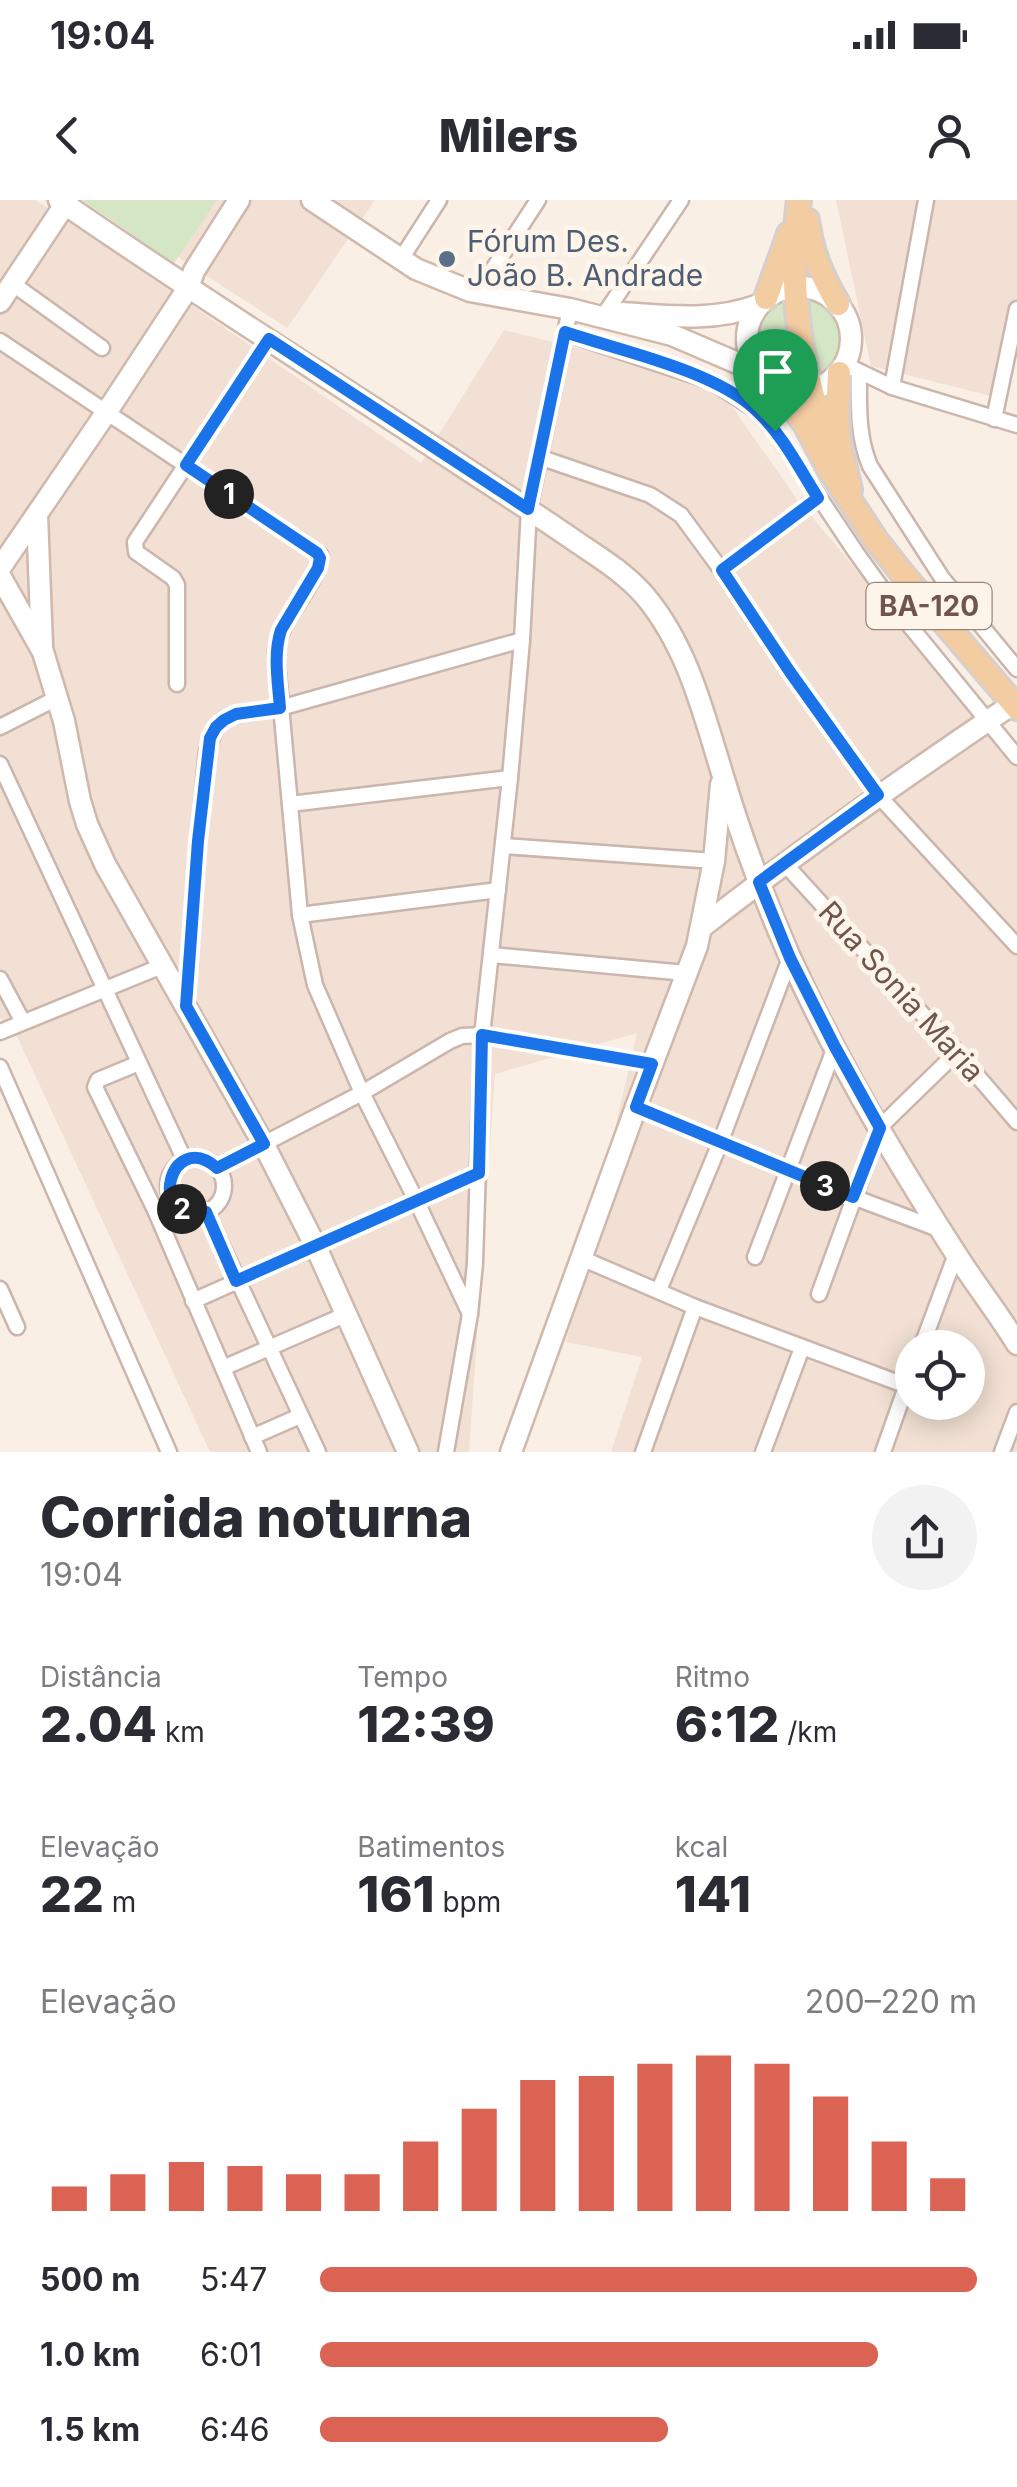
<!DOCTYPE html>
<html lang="pt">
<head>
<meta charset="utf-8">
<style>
  body { margin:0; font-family:Inter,sans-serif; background:#f2f2f3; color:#2b2b33; height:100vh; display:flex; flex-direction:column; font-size:38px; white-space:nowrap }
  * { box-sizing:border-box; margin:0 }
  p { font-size:32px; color:#7c7c81 }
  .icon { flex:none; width:55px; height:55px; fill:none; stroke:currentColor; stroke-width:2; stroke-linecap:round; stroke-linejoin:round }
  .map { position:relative; height:1252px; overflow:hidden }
  .sheet { display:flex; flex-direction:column; background:#fff; flex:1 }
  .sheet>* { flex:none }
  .tools { position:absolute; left:895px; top:1130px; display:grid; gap:20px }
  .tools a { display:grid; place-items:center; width:90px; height:90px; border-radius:50%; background:#fff; box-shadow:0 5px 25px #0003; font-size:50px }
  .pin { position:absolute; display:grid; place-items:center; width:85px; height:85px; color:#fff; margin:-102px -42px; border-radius:50% 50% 50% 0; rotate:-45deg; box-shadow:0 0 10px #0007 }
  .pin .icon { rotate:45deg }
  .km { position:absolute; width:50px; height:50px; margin:-25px; border-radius:50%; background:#222; color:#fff; font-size:28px; line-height:50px; text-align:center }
  .round { display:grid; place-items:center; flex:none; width:105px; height:105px; border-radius:52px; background:#f2f2f3 }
  .headline { display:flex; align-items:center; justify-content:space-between; height:170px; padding:0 40px }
  h1 { font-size:55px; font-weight:800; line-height:75px }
  .stats { display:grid; grid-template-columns:repeat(3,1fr); gap:15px; height:170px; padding:10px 40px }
  .stats div { display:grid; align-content:center }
  .stats b { font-size:50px; font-weight:800 }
  .stats small { font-size:28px; font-weight:400 }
  .stats p { font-size:28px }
  .chart { height:280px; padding:20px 40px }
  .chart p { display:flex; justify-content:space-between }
  .chart svg { width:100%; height:180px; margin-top:10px; stroke:#da6353; stroke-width:6 }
  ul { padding:0 40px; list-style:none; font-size:32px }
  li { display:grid; grid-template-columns:160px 120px 1fr; align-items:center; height:75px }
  li i { height:25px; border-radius:12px; background:#da6353 }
  .status { display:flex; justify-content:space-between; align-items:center; height:70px; padding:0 50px; background:#fff; direction:ltr }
  .status svg { height:28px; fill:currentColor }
  header { display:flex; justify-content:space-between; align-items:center; height:130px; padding:0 40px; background:#fff; font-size:45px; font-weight:800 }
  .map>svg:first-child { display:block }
</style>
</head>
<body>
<div class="status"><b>19:04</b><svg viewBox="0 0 49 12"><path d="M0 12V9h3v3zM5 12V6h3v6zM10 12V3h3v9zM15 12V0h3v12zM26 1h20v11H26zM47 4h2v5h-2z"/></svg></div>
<header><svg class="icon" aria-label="back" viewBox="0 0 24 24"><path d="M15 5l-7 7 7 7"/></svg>Milers<svg class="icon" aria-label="person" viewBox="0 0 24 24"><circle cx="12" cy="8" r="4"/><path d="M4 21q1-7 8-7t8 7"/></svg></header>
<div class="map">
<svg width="1017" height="1252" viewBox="0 0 1017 1252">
  <rect width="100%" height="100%" fill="#faefe4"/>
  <g fill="#f1e0d3" fill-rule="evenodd">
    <path d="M0,0h35l34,21 352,242 83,-133 211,52 81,116 221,262v692h-406l31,-95 -76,-15 71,-309 -142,41 -26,378h-259l-195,-420 -15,-14zM912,1148h56v54h-56z"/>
    <path d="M90,0h285l-88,128z"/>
    <path d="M836,0h181v116l-18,82 -128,-32z"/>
  </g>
  <g fill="#d5e6c4">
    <path d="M82,0h135l-43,63z"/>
    <path d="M801,93c53,7 61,69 13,92z"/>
    <path d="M786,94l19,93c-60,2 -74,-69 -19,-93z"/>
  </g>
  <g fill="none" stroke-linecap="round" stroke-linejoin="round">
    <g stroke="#cab6ac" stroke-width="19">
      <g id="street">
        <path d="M401,59l38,-59"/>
        <path d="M13,84l89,64"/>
        <path d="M478,92l60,-92"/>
        <path d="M606,112l75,-112"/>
        <path d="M565,133l146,48 45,29 19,21 80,120 46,64 116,142"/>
        <path d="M0,141l320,214c-2,32 -39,60 -44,96l24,264 15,70 47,108 54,107 54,114"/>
        <path d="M844,164l48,23 125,38"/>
        <path d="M859,172c0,33 -2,63 11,94l72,112 75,91"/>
        <path d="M892,187l34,-187"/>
        <path d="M994,219l23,-110"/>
        <path d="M539,257l111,38 31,20 41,56 68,101 88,123 139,151"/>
        <path d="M722,371l96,-74"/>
        <path d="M177,484v-99l-4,-7 -37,-26 -1,-10 134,-203"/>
        <path d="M0,527l57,-29"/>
        <path d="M0,564l185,397"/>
        <path d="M290,604l220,-26"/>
        <path d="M503,646l211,15"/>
        <path d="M784,663l173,189 60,70"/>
        <path d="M300,715l198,-25"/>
        <path d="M491,755l195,18"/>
        <path d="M0,779l23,43"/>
        <path d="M186,805l12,-164 9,-90 9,-24 8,-8 11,-4 45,-7 242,-68"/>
        <path d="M0,832l162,-66"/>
        <path d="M139,863l-41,17 -3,7 60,123"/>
        <path d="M0,867l169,385"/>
        <path d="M636,907l217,90 88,33"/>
        <circle cx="196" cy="986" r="28"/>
        <path d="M217,968l145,-75 88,-52 12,-5 20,-1 170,29"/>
        <path d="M173,1001l-18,9 104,242"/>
        <path d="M206,1012l112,240"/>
        <path d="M755,1057l80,-210"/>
        <path d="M581,1058l114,49 212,79"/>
        <path d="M0,1089l17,38"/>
        <path d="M659,1090l61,-147 70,-185"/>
        <path d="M819,1094l61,-167 77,-75"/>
        <path d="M193,1101l286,-128"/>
        <path d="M921,1148l35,-94"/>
        <path d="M223,1168l124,-54"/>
        <path d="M252,1237l48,-21"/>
        <path d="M446,1252l24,-138 5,-51 7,-228 28,-257 12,-138 7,-131 41,-200"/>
        <path d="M643,1252l52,-145"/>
        <path d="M763,1252l39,-104"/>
        <path d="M883,1252l29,-82"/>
        <path d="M1002,1252l15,-40"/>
      </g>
    </g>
    <g stroke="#cfb8ac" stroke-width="25">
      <g id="secondary">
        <path d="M59,0c134,93 273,180 409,270 37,24 74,48 110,73 24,16 48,31 67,53 42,50 58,115 77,177 18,61 41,123 67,182 45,100 107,206 167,299 19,30 42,59 61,90"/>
        <path d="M312,0l104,69 54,22 100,18 102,26 84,36"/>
        <circle cx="799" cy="139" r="52"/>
        <path d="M0,102l68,-102"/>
        <path d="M622,113c48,3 91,9 137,-8"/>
        <path d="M37,315l5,130"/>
        <path d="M0,368l106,-155 82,-125 6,-17 45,-71"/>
        <path d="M0,376l43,76 21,69 16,80 7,23 18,40 159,281 51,100 93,207"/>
        <path d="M702,727c101,-79 205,-152 311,-223"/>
        <path d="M511,1252l125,-345 61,-161 17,-85 7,-77"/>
      </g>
    </g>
    <g stroke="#d7cfcd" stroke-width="28">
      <g id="primary">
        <path d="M799,0c-12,85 1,160 27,240"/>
        <path d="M807,20c5,34 14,55 31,84"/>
        <path d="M766,98l23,-64"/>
        <path d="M839,173l-2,41 2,28 11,48"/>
        <path d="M769,183l19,18 17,23 23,43 48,73 25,32 116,136"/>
      </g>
    </g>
    <use href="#street" stroke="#fff" stroke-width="14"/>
    <use href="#secondary" stroke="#fff" stroke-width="20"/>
    <use href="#primary" stroke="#f3cca2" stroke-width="22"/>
  </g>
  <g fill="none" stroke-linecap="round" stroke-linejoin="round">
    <g stroke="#fff" stroke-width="20">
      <path id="route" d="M565,132c56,19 148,38 191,78 26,24 43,58 62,88l-96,72 68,102 88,123 -119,87 31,76 45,89 45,81 -27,69 -217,-90 16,-43 -170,-29 -3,138 -243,108 -30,-69c-61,13 -36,-85 11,-44l47,-24 -78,-138 12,-165 12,-103 6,-11 8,-7 12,-6 44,-6c-2,-26 -7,-54 1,-78l37,-62 2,-10 -3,-5 -131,-88 83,-126 259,170z"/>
    </g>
    <use href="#route" stroke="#1a73e8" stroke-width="12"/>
  </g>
  <circle fill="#5c6f8a" stroke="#fdf4ea" stroke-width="4" cx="447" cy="59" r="10"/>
  <g text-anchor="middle" stroke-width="10" stroke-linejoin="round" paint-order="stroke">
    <rect fill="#fdf4ea" stroke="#9a857b" stroke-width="2.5" x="866.5" y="383" width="125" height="46" rx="8"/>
    <g font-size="28" font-weight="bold" fill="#70554c">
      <text x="929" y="416">BA-120</text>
    </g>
    <g font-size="30" fill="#4e5e75" stroke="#fdf4ea" text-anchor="start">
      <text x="467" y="52">Fórum Des.<tspan x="467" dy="34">João B. Andrade</tspan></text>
    </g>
    <g font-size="30" fill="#70554c" stroke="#fdf4ea">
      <text transform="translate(901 792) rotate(48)" y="10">Rua Sonia Maria</text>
    </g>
  </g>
</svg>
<div class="tools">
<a><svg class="icon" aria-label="locate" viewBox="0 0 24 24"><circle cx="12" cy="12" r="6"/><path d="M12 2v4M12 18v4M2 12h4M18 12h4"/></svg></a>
</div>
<div class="pin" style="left:775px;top:231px;background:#1e9e55"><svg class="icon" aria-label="arrive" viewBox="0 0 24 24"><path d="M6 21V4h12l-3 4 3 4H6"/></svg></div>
<b class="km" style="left:229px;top:294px">1</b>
<b class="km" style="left:182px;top:1009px">2</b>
<b class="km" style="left:825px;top:986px">3</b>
</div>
<section class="sheet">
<div class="headline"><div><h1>Corrida noturna</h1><p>19:04</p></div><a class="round"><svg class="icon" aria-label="share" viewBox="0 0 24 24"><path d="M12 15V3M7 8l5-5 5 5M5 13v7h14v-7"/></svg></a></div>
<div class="stats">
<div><p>Distância</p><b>2.04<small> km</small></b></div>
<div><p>Tempo</p><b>12:39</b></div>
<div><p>Ritmo</p><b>6:12<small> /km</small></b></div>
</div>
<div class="stats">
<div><p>Elevação</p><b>22<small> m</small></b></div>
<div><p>Batimentos</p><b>161<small> bpm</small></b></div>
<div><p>kcal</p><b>141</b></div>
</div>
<div class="chart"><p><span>Elevação</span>200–220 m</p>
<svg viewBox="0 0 160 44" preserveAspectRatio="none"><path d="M5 44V38M15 44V35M25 44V32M35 44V33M45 44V35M55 44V35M65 44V27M75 44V19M85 44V12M95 44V11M105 44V8M115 44V6M125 44V8M135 44V16M145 44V27M155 44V36"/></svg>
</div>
<ul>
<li><b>500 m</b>5:47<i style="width:100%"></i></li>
<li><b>1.0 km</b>6:01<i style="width:85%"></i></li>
<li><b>1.5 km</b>6:46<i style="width:53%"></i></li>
</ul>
</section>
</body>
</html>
